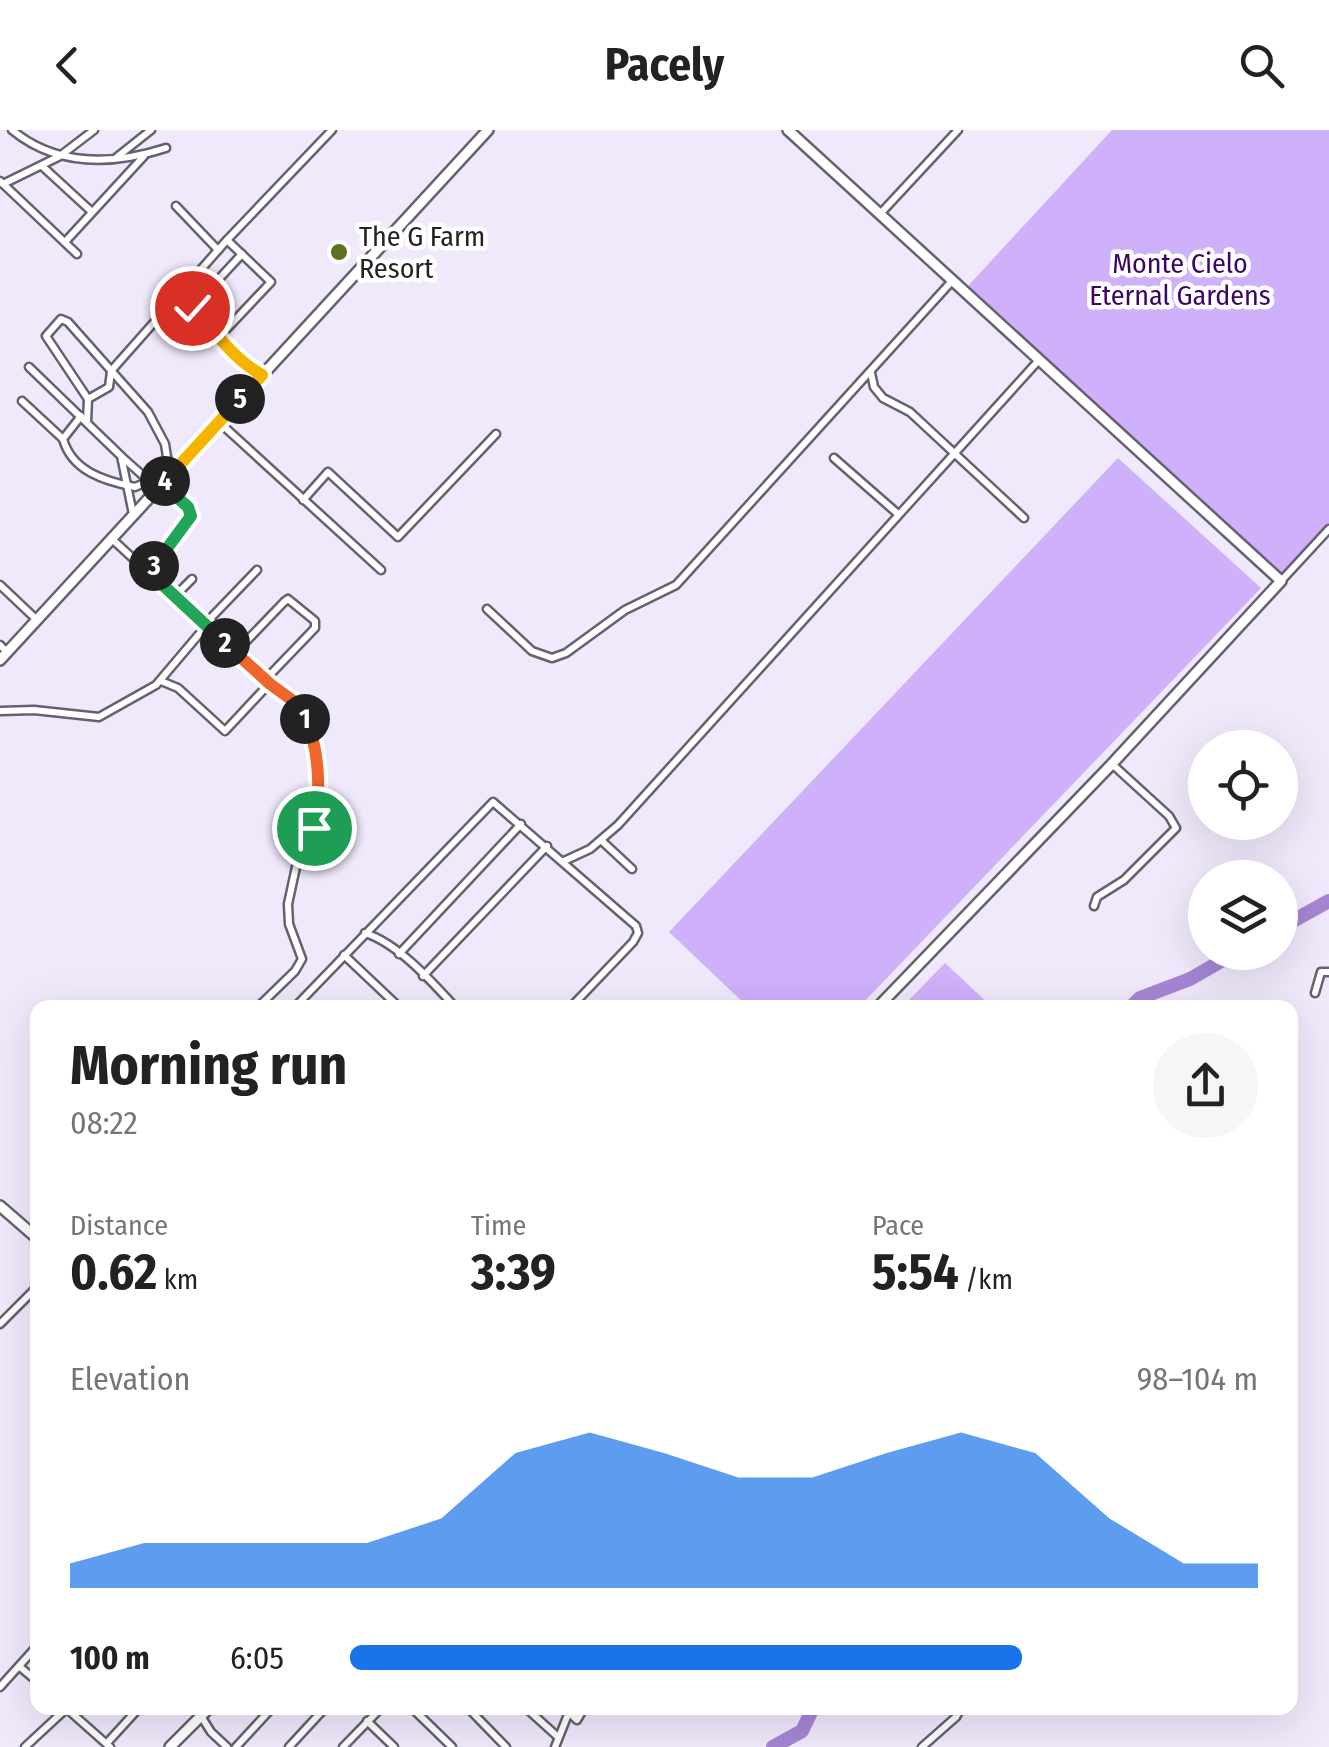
<!DOCTYPE html>
<html lang="en">
<head>
<meta charset="utf-8">
<style>
  body { margin:0; font-family:"Fira Sans Condensed",sans-serif; background:#f6f6f6; color:#222; height:100vh; display:flex; flex-direction:column; font-size:38px; white-space:nowrap }
  * { box-sizing:border-box; margin:0 }
  p { font-size:32px; color:#767676 }
  .icon { flex:none; width:55px; height:55px; fill:none; stroke:currentColor; stroke-width:2; stroke-linecap:round; stroke-linejoin:round }
  .map { position:relative; flex:1; overflow:hidden }
  .side { position:absolute; left:30px; top:870px; width:1268px; height:715px; display:flex; flex-direction:column; background:#fff; border-radius:20px; box-shadow:0 10px 40px #0002 }
  .side>* { flex:none }
  .tools { position:absolute; left:1188px; top:600px; display:grid; gap:20px }
  .tools a { display:grid; place-items:center; width:110px; height:110px; border-radius:50%; background:#fff; box-shadow:0 10px 40px #0002; font-size:50px }
  .pin { position:absolute; display:grid; place-items:center; width:85px; height:85px; color:#fff; margin:-42px; border:5px solid #fff; border-radius:50%; box-shadow:0 2px 10px #0007 }
  .km { position:absolute; width:50px; height:50px; margin:-25px; border-radius:50%; background:#222; color:#fff; font-size:28px; line-height:50px; text-align:center }
  .round { display:grid; place-items:center; flex:none; width:105px; height:105px; border-radius:52px; background:#f6f6f6 }
  .head { display:flex; align-items:center; justify-content:space-between; height:170px; padding:0 40px }
  h1 { font-size:55px; font-weight:700; line-height:75px }
  .metrics { display:grid; grid-template-columns:repeat(3,1fr); gap:15px; height:170px; padding:10px 40px }
  .metrics div { display:grid; align-content:center }
  .metrics b { font-size:50px; font-weight:700 }
  .metrics small { font-size:28px; font-weight:400 }
  .metrics p { font-size:28px }
  .chart { height:280px; padding:20px 40px }
  .chart p { display:flex; justify-content:space-between }
  .chart svg { width:100%; height:180px; margin-top:10px; fill:#1a73e8; opacity:.7 }
  ul { padding:0 40px; list-style:none; font-size:32px }
  li { display:grid; grid-template-columns:160px 120px 1fr; align-items:center; height:75px }
  li i { height:25px; border-radius:12px; background:#1a73e8 }
  header { display:flex; justify-content:space-between; align-items:center; height:130px; padding:0 40px; background:#fff; font-size:45px; font-weight:700 }
  .map>svg:first-child { display:block }
</style>
</head>
<body>
<header><svg class="icon" aria-label="back" viewBox="0 0 24 24"><path d="M15 5l-7 7 7 7"/></svg>Pacely<svg class="icon" aria-label="search" viewBox="0 0 24 24"><circle cx="10" cy="10" r="6"/><path d="M15 15l6 6"/></svg></header>
<div class="map">
<svg width="1329" height="1617" viewBox="0 0 1329 1617">
  <rect width="100%" height="100%" fill="#f0e9fc"/>
  <g fill="#ceb0fb">
    <path d="M1112,0h217v393l-47,50 -314,-287z"/>
    <path d="M1118,328l143,130 -402,419h-111l-79,-75z"/>
    <path d="M945,833l47,44h-90z"/>
  </g>
  <g fill="none" stroke-linecap="round" stroke-linejoin="round">
    <g stroke="#a686d4" stroke-width="14">
      <path d="M1280,798l49,-27"/>
      <path d="M1130,878l10,-10 50,-19 47,-27"/>
      <path d="M773,1617l29,-16 11,-23"/>
    </g>
    <g stroke="#666070" stroke-width="11">
      <g id="street">
        <path d="M12,0c45,37 101,35 154,18"/>
        <path d="M117,27l34,-27"/>
        <path d="M42,36l50,46"/>
        <path d="M0,51l77,73"/>
        <path d="M3,54l57,-28 34,-26"/>
        <path d="M176,76l42,44"/>
        <path d="M880,84l78,-84"/>
        <path d="M65,112l79,-86"/>
        <path d="M178,165l42,41 18,24 24,15"/>
        <path d="M192,178l50,-54"/>
        <path d="M220,206l51,-54 -44,-42"/>
        <path d="M29,237l92,89 12,58"/>
        <path d="M871,243l3,14 9,11 27,14 114,106"/>
        <path d="M88,269l-42,-63 15,-17 7,3 80,90 17,32 5,32"/>
        <path d="M22,271l41,38"/>
        <path d="M81,286l-18,23c9,32 41,42 72,48l14,-6 8,8"/>
        <path d="M87,292l1,-23 21,-12 2,-16 116,-131 105,-110"/>
        <path d="M219,292l162,148"/>
        <path d="M122,327l27,24"/>
        <path d="M834,328l64,56"/>
        <path d="M303,370l25,-28 70,65 98,-103"/>
        <path d="M112,409l157,145 31,25 9,17 5,22 2,70 -5,22 -15,27 -8,37 1,20 13,35 -7,12 -38,37"/>
        <path d="M149,443l17,-28 25,-29 -3,-9 -26,-23"/>
        <path d="M1281,451l48,-52"/>
        <path d="M0,455l37,35"/>
        <path d="M175,466l17,-17"/>
        <path d="M487,479l45,42 20,7 14,-5 59,-43 51,-25 276,-304"/>
        <path d="M205,494l52,-54"/>
        <path d="M0,515l7,7"/>
        <path d="M235,523l49,-51 4,-3 27,22v7l-50,52"/>
        <path d="M161,551l17,7 47,43 44,-47"/>
        <path d="M0,581l34,-1 65,7 57,-32 50,-59"/>
        <path d="M602,711l30,28"/>
        <path d="M564,731l26,-12 28,-24 421,-465"/>
        <path d="M1094,776l3,-9 27,-17 52,-52 -7,-12 -57,-52"/>
        <path d="M365,803c34,11 67,49 91,75"/>
        <path d="M399,824l122,-130"/>
        <path d="M344,825l56,53"/>
        <path d="M423,846l124,-130"/>
        <path d="M1315,863l6,-21h8"/>
        <path d="M294,878l199,-206 143,124 2,7 -5,9 -63,66"/>
        <path d="M0,1194l38,-38"/>
        <path d="M20,1537l18,15"/>
        <path d="M0,1557l38,-42"/>
        <path d="M66,1578l44,39"/>
        <path d="M412,1578l40,39"/>
        <path d="M468,1578l38,39"/>
        <path d="M526,1578l32,29"/>
        <path d="M564,1578l13,12 7,-12"/>
        <path d="M201,1586l10,16 16,15"/>
        <path d="M367,1591l27,26"/>
        <path d="M107,1613l32,-35"/>
        <path d="M25,1617l42,-39"/>
        <path d="M236,1617l36,-39"/>
        <path d="M289,1617l36,-39"/>
        <path d="M343,1617l38,-39"/>
        <path d="M555,1617l14,-35"/>
        <path d="M922,1617l34,-30 5,-9"/>
      </g>
    </g>
    <g stroke="#666070" stroke-width="14">
      <g id="secondary">
        <path d="M788,0l493,451 -171,185 -233,242"/>
        <path d="M0,530l488,-530"/>
        <path d="M0,1076l38,33"/>
        <path d="M170,1617l39,-39"/>
      </g>
    </g>
    <use href="#street" stroke="#fff" stroke-width="6"/>
    <use href="#secondary" stroke="#fff" stroke-width="9"/>
  </g>
  <g fill="none" stroke-linecap="round" stroke-linejoin="round">
    <g stroke="#fff" stroke-width="20">
      <path id="split-1" d="M305,589c15,29 16,77 9,109"/>
    </g>
    <g stroke="#fff" stroke-width="20">
      <path id="split-2" d="M225,513l45,41 26,19 9,16"/>
    </g>
    <g stroke="#fff" stroke-width="20">
      <path id="split-3" d="M154,436l-4,7 75,70"/>
    </g>
    <g stroke="#fff" stroke-width="20">
      <path id="split-4" d="M154,436l37,-50 -3,-9 -26,-23 3,-3"/>
    </g>
    <g stroke="#fff" stroke-width="20">
      <path id="split-5" d="M165,351l75,-82"/>
    </g>
    <g stroke="#fff" stroke-width="20">
      <path id="split-6" d="M192,178c24,24 41,51 70,67l-22,24"/>
    </g>
    <use href="#split-1" stroke="#f0652b" stroke-width="12"/>
    <use href="#split-2" stroke="#f0652b" stroke-width="12"/>
    <use href="#split-3" stroke="#22a559" stroke-width="12"/>
    <use href="#split-4" stroke="#22a559" stroke-width="12"/>
    <use href="#split-5" stroke="#f5b400" stroke-width="12"/>
    <use href="#split-6" stroke="#f5b400" stroke-width="12"/>
  </g>
  <circle fill="#5e7121" stroke="#fff" stroke-width="4" cx="339" cy="122" r="10"/>
  <g text-anchor="middle" stroke-width="9" stroke-linejoin="round" paint-order="stroke">
    <g font-size="28" fill="#242128" stroke="#fff" text-anchor="start">
      <text x="359" y="116">The G Farm<tspan x="359" dy="32">Resort</tspan></text>
    </g>
    <g font-size="28" fill="#3b0566" stroke="#fff">
      <text x="1180" y="143">Monte Cielo<tspan x="1180" dy="32">Eternal Gardens</tspan></text>
    </g>
  </g>
</svg>
<div class="tools">
<a><svg class="icon" aria-label="locate" viewBox="0 0 24 24"><circle cx="12" cy="12" r="6"/><path d="M12 2v4M12 18v4M2 12h4M18 12h4"/></svg></a>
<a><svg class="icon" aria-label="layers" viewBox="0 0 24 24"><path d="M12 4l9 5-9 5-9-5zM3 14l9 5 9-5"/></svg></a>
</div>
<div class="pin" style="left:314px;top:698px;background:#1e9e55"><svg class="icon" aria-label="arrive" viewBox="0 0 24 24"><path d="M6 21V4h12l-3 4 3 4H6"/></svg></div>
<div class="pin" style="left:192px;top:178px;background:#d93025"><svg class="icon" aria-label="check" viewBox="0 0 24 24"><path d="M5 12l5 5 9-10"/></svg></div>
<b class="km" style="left:305px;top:589px">1</b>
<b class="km" style="left:225px;top:513px">2</b>
<b class="km" style="left:154px;top:436px">3</b>
<b class="km" style="left:165px;top:351px">4</b>
<b class="km" style="left:240px;top:269px">5</b>
<section class="side">
<div class="head"><div><h1>Morning run</h1><p>08:22</p></div><a class="round"><svg class="icon" aria-label="share" viewBox="0 0 24 24"><path d="M12 15V3M7 8l5-5 5 5M5 13v7h14v-7"/></svg></a></div>
<div class="metrics">
<div><p>Distance</p><b>0.62<small> km</small></b></div>
<div><p>Time</p><b>3:39</b></div>
<div><p>Pace</p><b>5:54<small> /km</small></b></div>
</div>
<div class="chart"><p><span>Elevation</span>98–104 m</p>
<svg viewBox="0 0 160 44" preserveAspectRatio="none"><path d="M0 44V38L10 33L20 33L30 33L40 33L50 27L60 11L70 6L80 11L90 17L100 17L110 11L120 6L130 11L140 27L150 38L160 38V44z"/></svg>
</div>
<ul>
<li><b>100 m</b>6:05<i style="width:74%"></i></li>
</ul>
</section>
</div>
</body>
</html>
